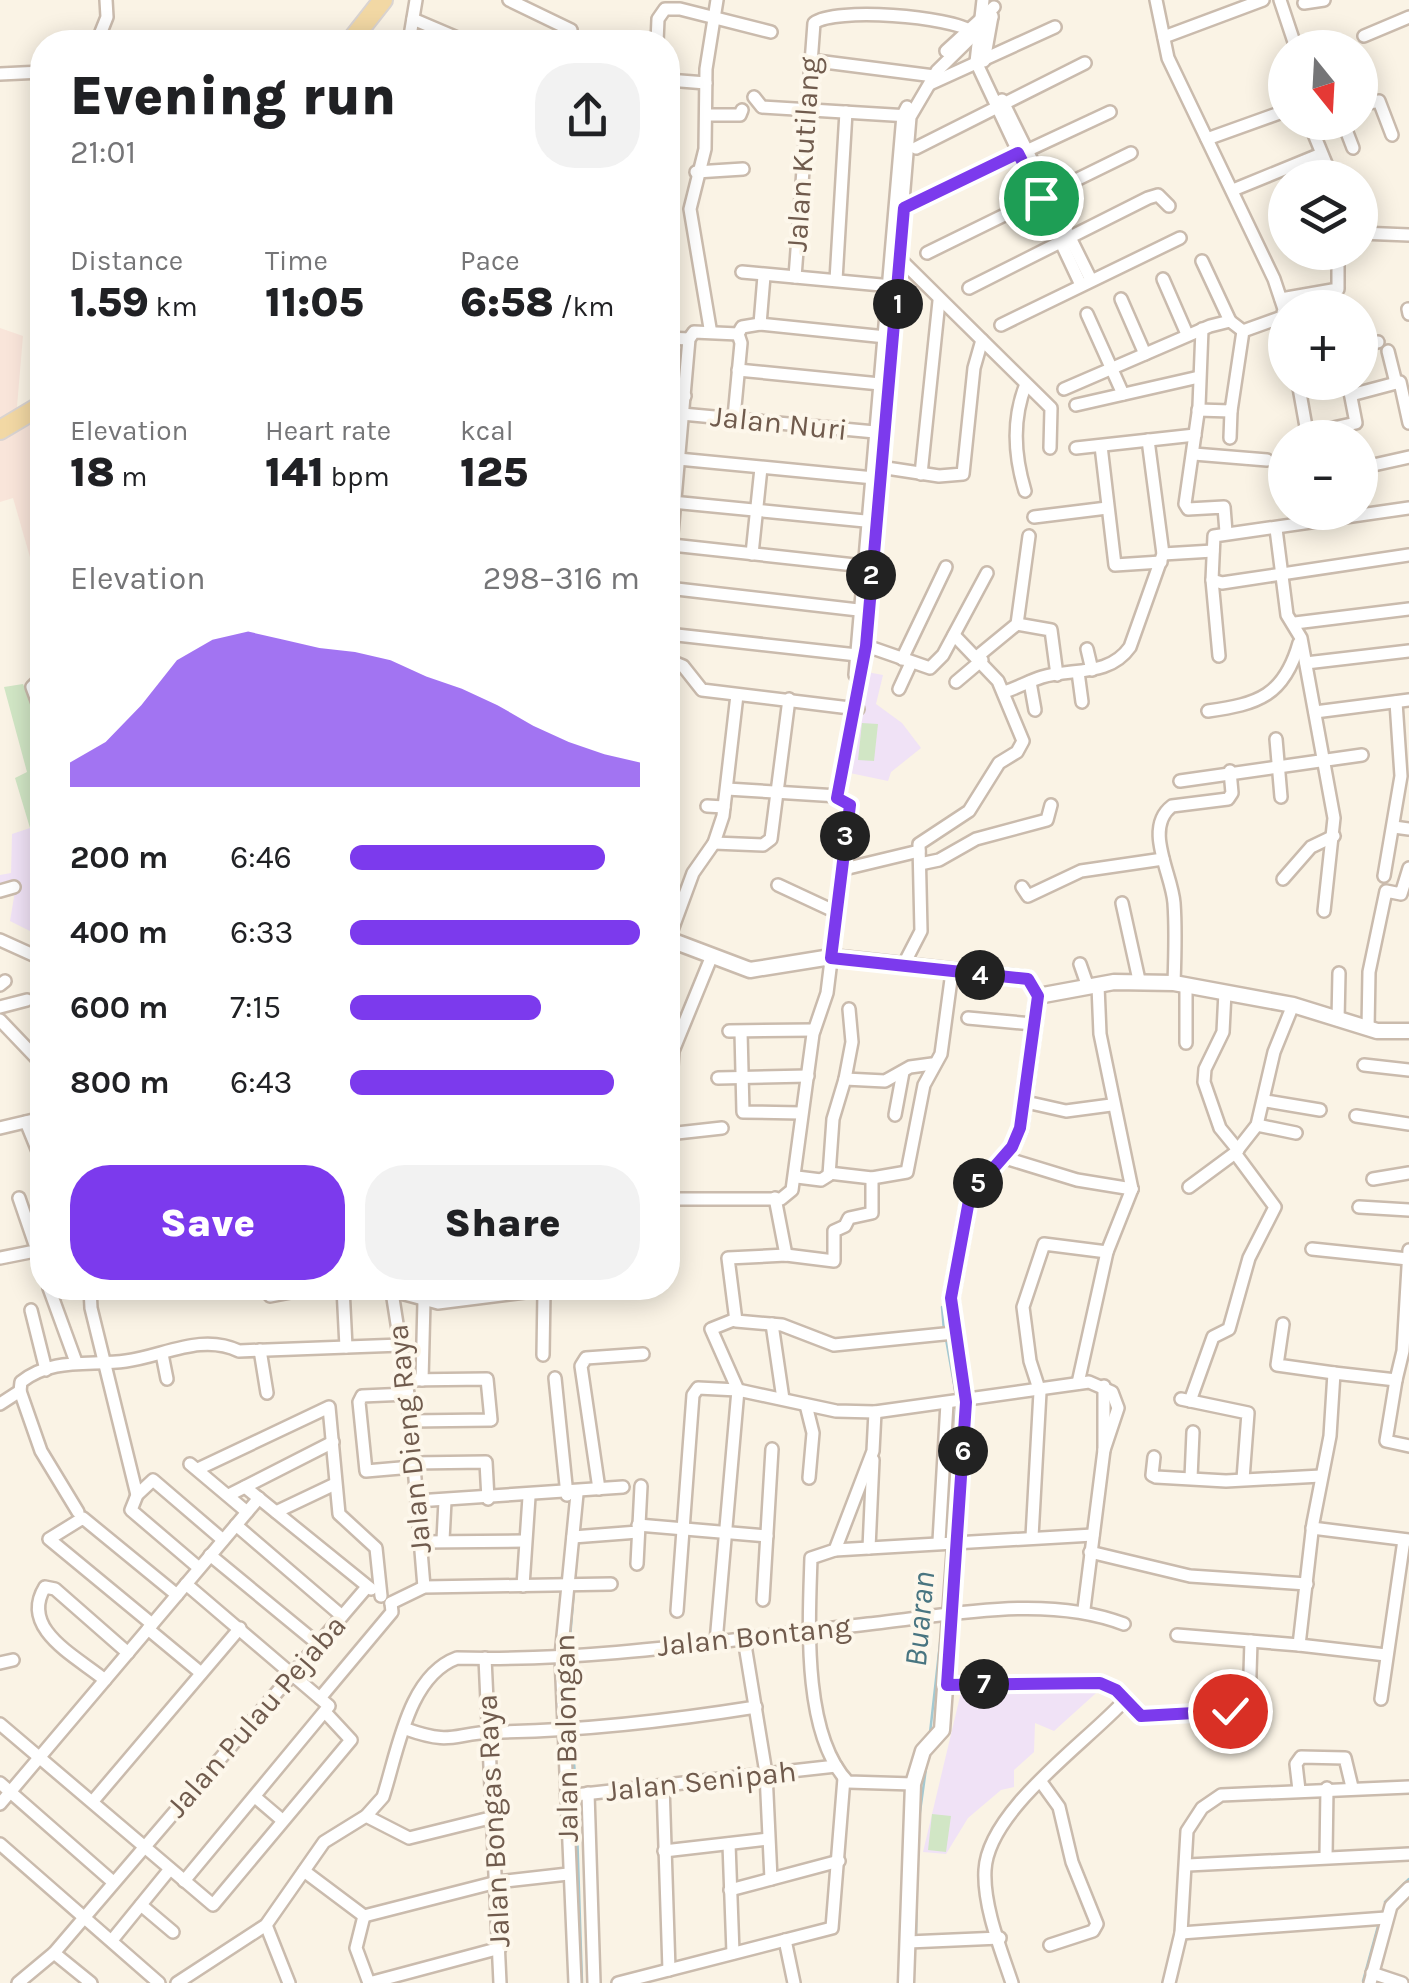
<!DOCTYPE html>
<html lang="en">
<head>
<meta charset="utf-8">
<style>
  body { margin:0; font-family:Karla,sans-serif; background:#f2f2f2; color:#202124; height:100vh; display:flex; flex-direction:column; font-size:38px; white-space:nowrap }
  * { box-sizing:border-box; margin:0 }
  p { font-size:32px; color:#757577 }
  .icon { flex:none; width:55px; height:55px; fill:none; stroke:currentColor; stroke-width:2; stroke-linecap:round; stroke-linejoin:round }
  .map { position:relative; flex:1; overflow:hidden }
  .panel { position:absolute; left:30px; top:30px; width:650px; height:1270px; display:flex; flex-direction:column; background:#fff; border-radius:40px; box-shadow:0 5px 25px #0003 }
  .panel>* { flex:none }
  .needle { width:65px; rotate:162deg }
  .tools { position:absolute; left:1268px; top:30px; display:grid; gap:20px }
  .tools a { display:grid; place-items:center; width:110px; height:110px; border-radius:50%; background:#fff; box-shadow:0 5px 25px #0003; font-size:50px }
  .pin { position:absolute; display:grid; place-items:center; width:85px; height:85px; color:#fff; margin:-42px; border:5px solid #fff; border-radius:50%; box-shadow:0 2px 10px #0007 }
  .km { position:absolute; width:50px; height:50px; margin:-25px; border-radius:50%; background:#222; color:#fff; font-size:28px; line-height:50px; text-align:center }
  .round { display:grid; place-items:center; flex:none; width:105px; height:105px; border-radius:40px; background:#f2f2f2 }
  .summary { display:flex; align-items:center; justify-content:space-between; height:170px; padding:0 40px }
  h1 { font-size:55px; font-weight:800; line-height:75px }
  .figures { display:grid; grid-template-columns:repeat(3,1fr); gap:15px; height:170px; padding:10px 40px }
  .figures div { display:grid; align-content:center }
  .figures b { font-size:42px; font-weight:800 }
  .figures small { font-size:28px; font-weight:400 }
  .figures p { font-size:28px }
  .chart { height:280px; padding:20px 40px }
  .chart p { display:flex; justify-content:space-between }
  .chart svg { width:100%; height:180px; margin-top:10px; fill:#7c3aed; opacity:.7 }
  .action { display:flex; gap:20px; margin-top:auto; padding:20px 40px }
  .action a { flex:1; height:115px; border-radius:40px; background:#7c3aed; color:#fff; font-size:40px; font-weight:800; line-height:115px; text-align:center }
  .action a+a { background:#f2f2f2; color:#202124 }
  ul { padding:0 40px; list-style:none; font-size:32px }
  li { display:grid; grid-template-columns:160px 120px 1fr; align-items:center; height:75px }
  li i { height:25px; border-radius:12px; background:#7c3aed }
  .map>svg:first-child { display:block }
</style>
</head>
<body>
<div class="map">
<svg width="1409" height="1983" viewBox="0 0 1409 1983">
  <rect width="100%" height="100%" fill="#faf3e5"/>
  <path fill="#f9e5da" d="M0,328l23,8 -7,82 26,-18 -2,192 -27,-94 -13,4z"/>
  <g fill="#f0e2f6">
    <path d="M867,672l16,3 -7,29 26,19 19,25 -30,24 -3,9 -43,-9z"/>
    <path d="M33,827l9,16v94l-32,-16 5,-30 -15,1v-17l11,-2 1,-39z"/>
    <path d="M1105,1685l-51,46 -19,-8 -1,29 -20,18v17l-13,3 -33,28 -22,36 -23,-2 39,-164z"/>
  </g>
  <g fill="#d1e6c5">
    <path d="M23,684l19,42v111l-4,-10 -8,1 -15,-50 12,-6 -23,-85z"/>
    <path d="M862,723l16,1 -4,37 -16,-1z"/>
    <path d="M932,1814l19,2 -5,36 -18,-2z"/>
  </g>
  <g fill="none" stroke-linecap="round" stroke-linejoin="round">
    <g stroke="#a3c9d2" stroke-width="2.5">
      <path d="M942,1307l2,24"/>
      <path d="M946,1339l10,56"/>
      <path d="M954,1465l2,-57"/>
      <path d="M575,1581l3,-42"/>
      <path d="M943,1609l4,-42"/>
      <path d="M569,1651l5,-62"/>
      <path d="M568,1659l4,67"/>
      <path d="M930,1733l13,-116"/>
      <path d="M572,1734l4,56"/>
      <path d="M576,1798l6,185"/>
      <path d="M1385,1902l24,-23"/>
      <path d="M916,1936l2,-110 9,-65"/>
      <path d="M1363,1981l15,-55"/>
    </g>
    <g stroke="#cabbad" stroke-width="16">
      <g id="minor">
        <path d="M509,0l62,30"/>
        <path d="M983,0l-7,62 105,223"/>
        <path d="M1156,0l12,58 106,221 10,30 -2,8 -39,14 -12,80 -33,-1"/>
        <path d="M1280,0l16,48"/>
        <path d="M1304,3l20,-3"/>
        <path d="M413,19l54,23"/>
        <path d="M1364,36l45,-19"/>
        <path d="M1164,37l99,-37"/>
        <path d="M97,42l10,-25 -1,-17"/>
        <path d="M409,42l7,-42"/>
        <path d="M657,42l1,-23 7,-10h15l91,23"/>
        <path d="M946,51l48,-44"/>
        <path d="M809,60l125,16"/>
        <path d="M984,61l8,-45"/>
        <path d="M0,74l42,-2"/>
        <path d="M668,80l38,3"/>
        <path d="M932,83l123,-56"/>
        <path d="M754,97l8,10 147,9"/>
        <path d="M1002,100l89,180"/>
        <path d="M1360,105l19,-4 13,34"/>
        <path d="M707,115h33l2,-5"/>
        <path d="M1309,122l23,56"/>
        <path d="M1343,122l10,26"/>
        <path d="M1207,139l78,-28"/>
        <path d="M916,148l169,-85"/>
        <path d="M696,172l47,-3"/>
        <path d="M1233,190l88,-36"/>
        <path d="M904,208l206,-96"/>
        <path d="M1360,233l49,2"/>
        <path d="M927,253l204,-100"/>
        <path d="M900,259l151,149 -1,40"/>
        <path d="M1202,261l28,60"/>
        <path d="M742,272l150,14"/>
        <path d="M795,277l19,-254c21,-16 136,-7 159,9"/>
        <path d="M1163,279l24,55"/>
        <path d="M836,280l10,-168"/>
        <path d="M969,288l179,-90 10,-3 11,11"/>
        <path d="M1121,299l24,55"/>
        <path d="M1281,299l57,-10v-37"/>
        <path d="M1408,309l1,5"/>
        <path d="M1087,314l36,80"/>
        <path d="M760,324l4,-48"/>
        <path d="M1001,325l179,-87"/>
        <path d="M710,328l-20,-119 15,-60 1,-80 11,-69"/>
        <path d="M1202,329l-3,77 -14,98 3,5 36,-2 2,25"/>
        <path d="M738,334l4,-7 18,-3 126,13"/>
        <path d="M668,338l21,1"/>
        <path d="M1360,346l18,-4"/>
        <path d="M1388,351l8,32"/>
        <path d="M738,370l142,14"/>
        <path d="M1298,382l10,56"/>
        <path d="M1064,389l146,-63 20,-5 13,10"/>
        <path d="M668,394l17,2"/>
        <path d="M1351,395l49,-13 9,41"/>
        <path d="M1076,405l123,-28"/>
        <path d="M682,414l193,18"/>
        <path d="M734,417l7,-74 -3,-9"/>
        <path d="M1301,435l55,-12 -8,-41"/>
        <path d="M1230,438l1,-27"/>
        <path d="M1101,446l14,119 46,-3"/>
        <path d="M1076,448l119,-13"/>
        <path d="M1194,454l73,6"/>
        <path d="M668,458l206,20"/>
        <path d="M880,467l59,9 24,-2 11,-106 8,-28"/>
        <path d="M1360,468l49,-11"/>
        <path d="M921,474l18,-173"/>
        <path d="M1025,491c-11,-36 -13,-72 1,-107"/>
        <path d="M672,502l193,19"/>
        <path d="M1034,517l73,-9"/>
        <path d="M1276,529l11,86 14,23 33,180 -10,93"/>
        <path d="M672,545l192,21"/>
        <path d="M752,554l9,-86"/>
        <path d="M1163,554l50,-3"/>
        <path d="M668,579l21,-240 5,-7 44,2"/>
        <path d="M1212,580l10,3 187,-28"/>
        <path d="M668,588l199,23"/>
        <path d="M1295,623l114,-14"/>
        <path d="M1017,624l34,6 6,45"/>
        <path d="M668,634l189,21"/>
        <path d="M861,644l69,24 13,-13 44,-82"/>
        <path d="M1087,649l5,21"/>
        <path d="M978,656l39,-32 12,-88"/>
        <path d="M1219,656l-7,-76 2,-44 195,-28"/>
        <path d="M902,659l44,-92"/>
        <path d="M668,660l15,6 19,24 156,19"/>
        <path d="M1306,663l103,-12"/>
        <path d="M1078,672l4,30"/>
        <path d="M855,675l48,-560 4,-8"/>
        <path d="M42,677l-10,10 10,27"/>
        <path d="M956,682l26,-22"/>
        <path d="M1030,682l5,28"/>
        <path d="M899,689l12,-26"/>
        <path d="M1004,692c13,-4 25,-11 38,-15 30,-9 67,0 88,-30l33,-93 -15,-114"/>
        <path d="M1208,711c50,-7 76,-15 91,-68"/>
        <path d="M1315,712l94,-12"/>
        <path d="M1276,739l5,58"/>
        <path d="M1180,781l182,-26"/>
        <path d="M727,789l111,7 28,-150 44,-529 27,-46 55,-54"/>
        <path d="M707,806l17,1"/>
        <path d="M1394,827l15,2"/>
        <path d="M714,843l49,2 8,-6 18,-140"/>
        <path d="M920,864l19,-4 37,-21 71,-19 4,-15"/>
        <path d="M840,870l79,-19"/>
        <path d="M1384,876l17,-100 -5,-74"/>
        <path d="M1283,879l28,-32 23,-11"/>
        <path d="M778,885l58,27"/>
        <path d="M1022,887l6,9 53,-25 82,-12"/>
        <path d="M0,891l14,-4"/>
        <path d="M1122,903l17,77"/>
        <path d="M0,940l42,19"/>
        <path d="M668,941l25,-68 21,-30 9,-27 14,-121"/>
        <path d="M905,962l16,-31 -2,-87 50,-33 30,-48 18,-11 6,-11 -25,-60 -44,-46"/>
        <path d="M1080,964l8,23"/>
        <path d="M1174,983c1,-27 2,-53 0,-80 -2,-29 -31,-75 -2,-97l56,-7 4,-6 -2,-22"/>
        <path d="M0,985l5,-4"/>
        <path d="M1098,986l2,48 32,155"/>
        <path d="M1225,992l-2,40 -18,37 -1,13 16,46 18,22"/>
        <path d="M0,1007l27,-7"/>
        <path d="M968,1018l65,6"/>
        <path d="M0,1020l42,44"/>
        <path d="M1338,1020l1,-47"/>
        <path d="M1368,1029l1,-57 17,-81 15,3 8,-26"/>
        <path d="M729,1031l85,-1"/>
        <path d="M741,1032l2,80 58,1"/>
        <path d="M1186,1043v-58"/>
        <path d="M1364,1065l45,5"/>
        <path d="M718,1078l90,-2"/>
        <path d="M845,1079l7,-37 -3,-33"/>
        <path d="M671,1081l2,-30 38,-93"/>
        <path d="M1266,1101l54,9"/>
        <path d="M1026,1102l40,9 45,-6"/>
        <path d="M895,1115l8,-43"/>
        <path d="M1356,1116l53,8"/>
        <path d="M26,1122l16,39"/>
        <path d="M1257,1125l39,8"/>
        <path d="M0,1128l42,-10"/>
        <path d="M668,1134l54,-6"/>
        <path d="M1002,1157l75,23 55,9"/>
        <path d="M829,1173l43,5 35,-6 17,-87 17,-31 11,-82"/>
        <path d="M797,1177l24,3 8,-5 4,-56 12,-40 40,2 25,-14 22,-3"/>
        <path d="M872,1178v35l-23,5 -4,8 -11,5v30l-48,-6 -58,3 8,63 46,4 52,20 120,-12"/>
        <path d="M1373,1179l36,-6"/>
        <path d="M1189,1187l46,-34 22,-28 17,-73 19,-47"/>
        <path d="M19,1198l23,67"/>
        <path d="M775,1198l11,57"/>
        <path d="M668,1199h113l11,-9 21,-156 14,-41 23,-188 -13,-8"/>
        <path d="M1359,1207l50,3"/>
        <path d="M1312,1249l96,10"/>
        <path d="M0,1258l35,-7"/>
        <path d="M49,1288l27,74"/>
        <path d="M90,1288l1,20 46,187"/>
        <path d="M343,1288l3,59"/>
        <path d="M382,1288l56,15 95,-12 94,-1"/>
        <path d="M392,1292l16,102 16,193"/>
        <path d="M270,1296l42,-8"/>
        <path d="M31,1310l15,60"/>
        <path d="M772,1324l11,75"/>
        <path d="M1283,1324l-6,41 57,8"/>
        <path d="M260,1350l7,43"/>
        <path d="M162,1354l5,25"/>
        <path d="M543,1355l1,-64"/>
        <path d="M555,1378l12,117"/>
        <path d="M405,1380l82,-1 4,41 -81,1"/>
        <path d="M422,1380l2,-79"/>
        <path d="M1396,1380l-10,61 23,5"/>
        <path d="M1078,1383l29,-131 25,-63"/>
        <path d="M20,1391l21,60 37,61"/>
        <path d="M408,1394l-46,2 -3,6 7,69 46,-4"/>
        <path d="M1181,1399l67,14 -5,66"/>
        <path d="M1190,1401l23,-64 16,-8 20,-71 26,-51 -40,-54"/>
        <path d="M0,1404l20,-13 1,-9c31,-25 69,-16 105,-21 38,-5 75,-28 113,-10l162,-6"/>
        <path d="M806,1405l7,28 -4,45"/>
        <path d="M875,1412l-2,39 -38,99 -24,8c-2,63 -9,176 37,224l65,2"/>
        <path d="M1104,1450v-64"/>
        <path d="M1154,1457l-2,18 4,2 70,4 95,-5"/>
        <path d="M412,1463l74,-1 2,37"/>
        <path d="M190,1464l57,48"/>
        <path d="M198,1469l131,-62 10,107 37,34 5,48"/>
        <path d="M1191,1478l2,-46"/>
        <path d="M245,1487l126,102"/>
        <path d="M599,1489l-18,-123 5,-8 57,-4"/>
        <path d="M229,1495l104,-53"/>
        <path d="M417,1501l206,-14"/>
        <path d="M276,1512l59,-28"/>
        <path d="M236,1525l106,91"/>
        <path d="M638,1525l129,11"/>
        <path d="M1312,1528l97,12"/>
        <path d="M573,1537l65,-5"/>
        <path d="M1032,1537l8,-145 -10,-31 -7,-54 21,-63 63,8"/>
        <path d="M443,1540l2,-39"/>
        <path d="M939,1541l8,-138"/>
        <path d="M421,1542l104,-1"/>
        <path d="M869,1548l4,-88"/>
        <path d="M835,1550l258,-15"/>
        <path d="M1090,1552l100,24 117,8"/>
        <path d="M210,1555l108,89"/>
        <path d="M637,1564l4,-78"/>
        <path d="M199,1568l-68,-58 6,-15 16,-15 70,60"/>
        <path d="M523,1586l6,-89"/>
        <path d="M763,1600l9,-151"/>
        <path d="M391,1603l33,-16 187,-3"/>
        <path d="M677,1611l16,-216 5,-7 40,2 98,21 39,1 214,-30 23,10 6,16 -14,42 -20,159"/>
        <path d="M152,1624l-103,-85 34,-21 94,77"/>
        <path d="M148,1629l53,44"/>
        <path d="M1177,1635l122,10 14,-122 17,-87 4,-63 62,7 7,-29 6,-101"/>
        <path d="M744,1639l22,134 5,106"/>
        <path d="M716,1642l22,-252 -27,-61 25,-10"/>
        <path d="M1299,1645l87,10"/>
        <path d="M485,1658l15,325"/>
        <path d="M0,1663l13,-3"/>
        <path d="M105,1680c-29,-24 -86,-51 -60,-93l10,2 73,64"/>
        <path d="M947,1685l153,-2 16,6 25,27 98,-6 10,-5 2,-64"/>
        <path d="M320,1698l72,-86 -1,-9"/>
        <path d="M1381,1699l23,-159"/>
        <path d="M0,1724l213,181 138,-165 -26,-28"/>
        <path d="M406,1729c48,17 46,4 89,3 89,-1 173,-11 261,-25"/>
        <path d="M1041,1782l18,25 13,55 25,62 -4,7 -43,14"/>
        <path d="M0,1783l113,99"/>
        <path d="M663,1785l6,185"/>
        <path d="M1299,1790l-3,-26 5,-7 44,1 7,29"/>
        <path d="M588,1793l6,190"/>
        <path d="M566,1796l270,-30"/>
        <path d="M255,1797l27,23"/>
        <path d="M93,1801l147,-173"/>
        <path d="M0,1804l259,-306"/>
        <path d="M366,1816l43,22 85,-21"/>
        <path d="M0,1844l159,139"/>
        <path d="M729,1844l4,109"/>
        <path d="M664,1851l104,-12"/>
        <path d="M1326,1856l1,-68"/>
        <path d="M1188,1865l221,-11"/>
        <path d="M304,1871l60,45"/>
        <path d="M184,1881l145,-175 -143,-122"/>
        <path d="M730,1890l109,-29"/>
        <path d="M141,1905l32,27"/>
        <path d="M364,1916l133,-34 71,-8"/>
        <path d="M364,1916l-8,32 13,35"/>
        <path d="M266,1925l23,58"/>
        <path d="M1181,1933l205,-15"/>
        <path d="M113,1939l57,-70"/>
        <path d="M785,1940l9,43"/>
        <path d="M908,1942l92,-4"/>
        <path d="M54,1953l37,30"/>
        <path d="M1372,1973l30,10"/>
        <path d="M18,1983l36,-30 313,-366"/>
        <path d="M177,1983l89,-58 58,-83 42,-26 17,-19c15,-46 25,-121 74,-139 137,4 275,-19 411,-34 82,-9 178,-30 256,0"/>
        <path d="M369,1983l131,-35"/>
        <path d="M575,1983l-14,-327 16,-162"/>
        <path d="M618,1983l214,-55 12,-150"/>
        <path d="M1012,1983c-11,-33 -29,-77 -27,-113 3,-60 102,-128 140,-170"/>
        <path d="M1169,1983l12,-50 6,-102 15,-23 19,-13 188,-8"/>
        <path d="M1370,1983l21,-77 18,-18"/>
      </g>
    </g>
    <g stroke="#cabbad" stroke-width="19">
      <g id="tertiary">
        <path d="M668,939l82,31 81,-13 197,22 10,17"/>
        <path d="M1038,996l76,-14 60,1 119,22 84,26h32"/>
        <path d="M906,1983l7,-199 10,-33 19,-21 23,-327 -14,-105 19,-103 42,-48 8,-18 18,-133"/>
      </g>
    </g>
    <g stroke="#dad4d1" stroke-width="22">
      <g id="primary">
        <path d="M350,42l33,-42"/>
        <path d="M0,430l42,-25"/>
      </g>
    </g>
    <use href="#minor" stroke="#fff" stroke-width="11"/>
    <use href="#tertiary" stroke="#fff" stroke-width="14"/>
    <use href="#primary" stroke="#f2d8a4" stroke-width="18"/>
  </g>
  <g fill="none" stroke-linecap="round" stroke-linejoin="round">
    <g stroke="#fff" stroke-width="20">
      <path id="route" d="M1041,198l-23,-45 -114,55 -38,438 -29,152 13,7 -19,153 197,21 10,17 -18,132 -8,19 -42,48 -19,103 15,104 -19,283 153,-2 16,7 25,26 89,-5"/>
    </g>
    <use href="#route" stroke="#7c3aed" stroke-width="12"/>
  </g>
  <g text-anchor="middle" stroke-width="8" stroke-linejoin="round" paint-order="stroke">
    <g font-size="30" fill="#705b4d" stroke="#fdf7eb">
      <text transform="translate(803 154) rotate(-86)" y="10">Jalan Kutilang</text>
      <text transform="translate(779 423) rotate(6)" y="10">Jalan Nuri</text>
      <text transform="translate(409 1439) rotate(-96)" y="10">Jalan Dieng Raya</text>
      <text transform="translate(754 1636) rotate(-6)" y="10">Jalan Bontang</text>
      <text transform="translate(256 1716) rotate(-49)" y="10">Jalan Pulau Pejaba</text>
      <text transform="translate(566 1738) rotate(-91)" y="10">Jalan Balongan</text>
      <text transform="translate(701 1781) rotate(-6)" y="10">Jalan Senipah</text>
      <text transform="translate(493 1821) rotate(-93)" y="10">Jalan Bongas Raya</text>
    </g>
    <g font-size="32" font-style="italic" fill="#497581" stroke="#fdf7eb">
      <text transform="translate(919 1619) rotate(-85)" y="11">Buaran</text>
    </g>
  </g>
</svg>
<div class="tools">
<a><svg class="needle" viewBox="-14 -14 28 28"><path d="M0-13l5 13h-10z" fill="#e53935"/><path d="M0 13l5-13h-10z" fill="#757577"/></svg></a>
<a><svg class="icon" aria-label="layers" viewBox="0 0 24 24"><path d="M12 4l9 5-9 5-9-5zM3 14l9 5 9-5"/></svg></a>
<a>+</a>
<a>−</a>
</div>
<div class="pin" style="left:1041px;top:198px;background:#1e9e55"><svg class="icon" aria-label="arrive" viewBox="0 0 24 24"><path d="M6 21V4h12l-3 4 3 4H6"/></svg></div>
<div class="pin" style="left:1230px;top:1711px;background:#d93025"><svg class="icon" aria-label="check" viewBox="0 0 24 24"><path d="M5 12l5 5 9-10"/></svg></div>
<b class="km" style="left:898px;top:304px">1</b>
<b class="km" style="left:871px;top:575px">2</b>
<b class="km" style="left:845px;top:836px">3</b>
<b class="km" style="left:980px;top:975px">4</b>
<b class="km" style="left:978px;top:1183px">5</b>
<b class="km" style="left:963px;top:1451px">6</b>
<b class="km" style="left:984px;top:1684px">7</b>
<section class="panel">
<div class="summary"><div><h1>Evening run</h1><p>21:01</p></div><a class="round"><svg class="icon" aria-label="share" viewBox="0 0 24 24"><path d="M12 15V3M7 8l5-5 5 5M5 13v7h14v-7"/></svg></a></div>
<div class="figures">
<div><p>Distance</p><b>1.59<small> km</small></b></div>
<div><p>Time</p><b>11:05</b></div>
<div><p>Pace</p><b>6:58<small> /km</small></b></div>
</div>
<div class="figures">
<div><p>Elevation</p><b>18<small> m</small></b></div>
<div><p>Heart rate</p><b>141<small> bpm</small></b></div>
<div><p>kcal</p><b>125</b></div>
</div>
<div class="chart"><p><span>Elevation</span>298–316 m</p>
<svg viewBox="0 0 160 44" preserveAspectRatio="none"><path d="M0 44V38L10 33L20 24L30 13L40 8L50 6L60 8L70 10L80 11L90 13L100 17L110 20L120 24L130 29L140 33L150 36L160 38V44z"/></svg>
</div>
<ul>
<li><b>200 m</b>6:46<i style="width:88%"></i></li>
<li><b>400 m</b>6:33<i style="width:100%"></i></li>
<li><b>600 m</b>7:15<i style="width:66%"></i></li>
<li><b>800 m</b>6:43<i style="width:91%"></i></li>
</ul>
<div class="action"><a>Save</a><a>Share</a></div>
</section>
</div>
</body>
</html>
